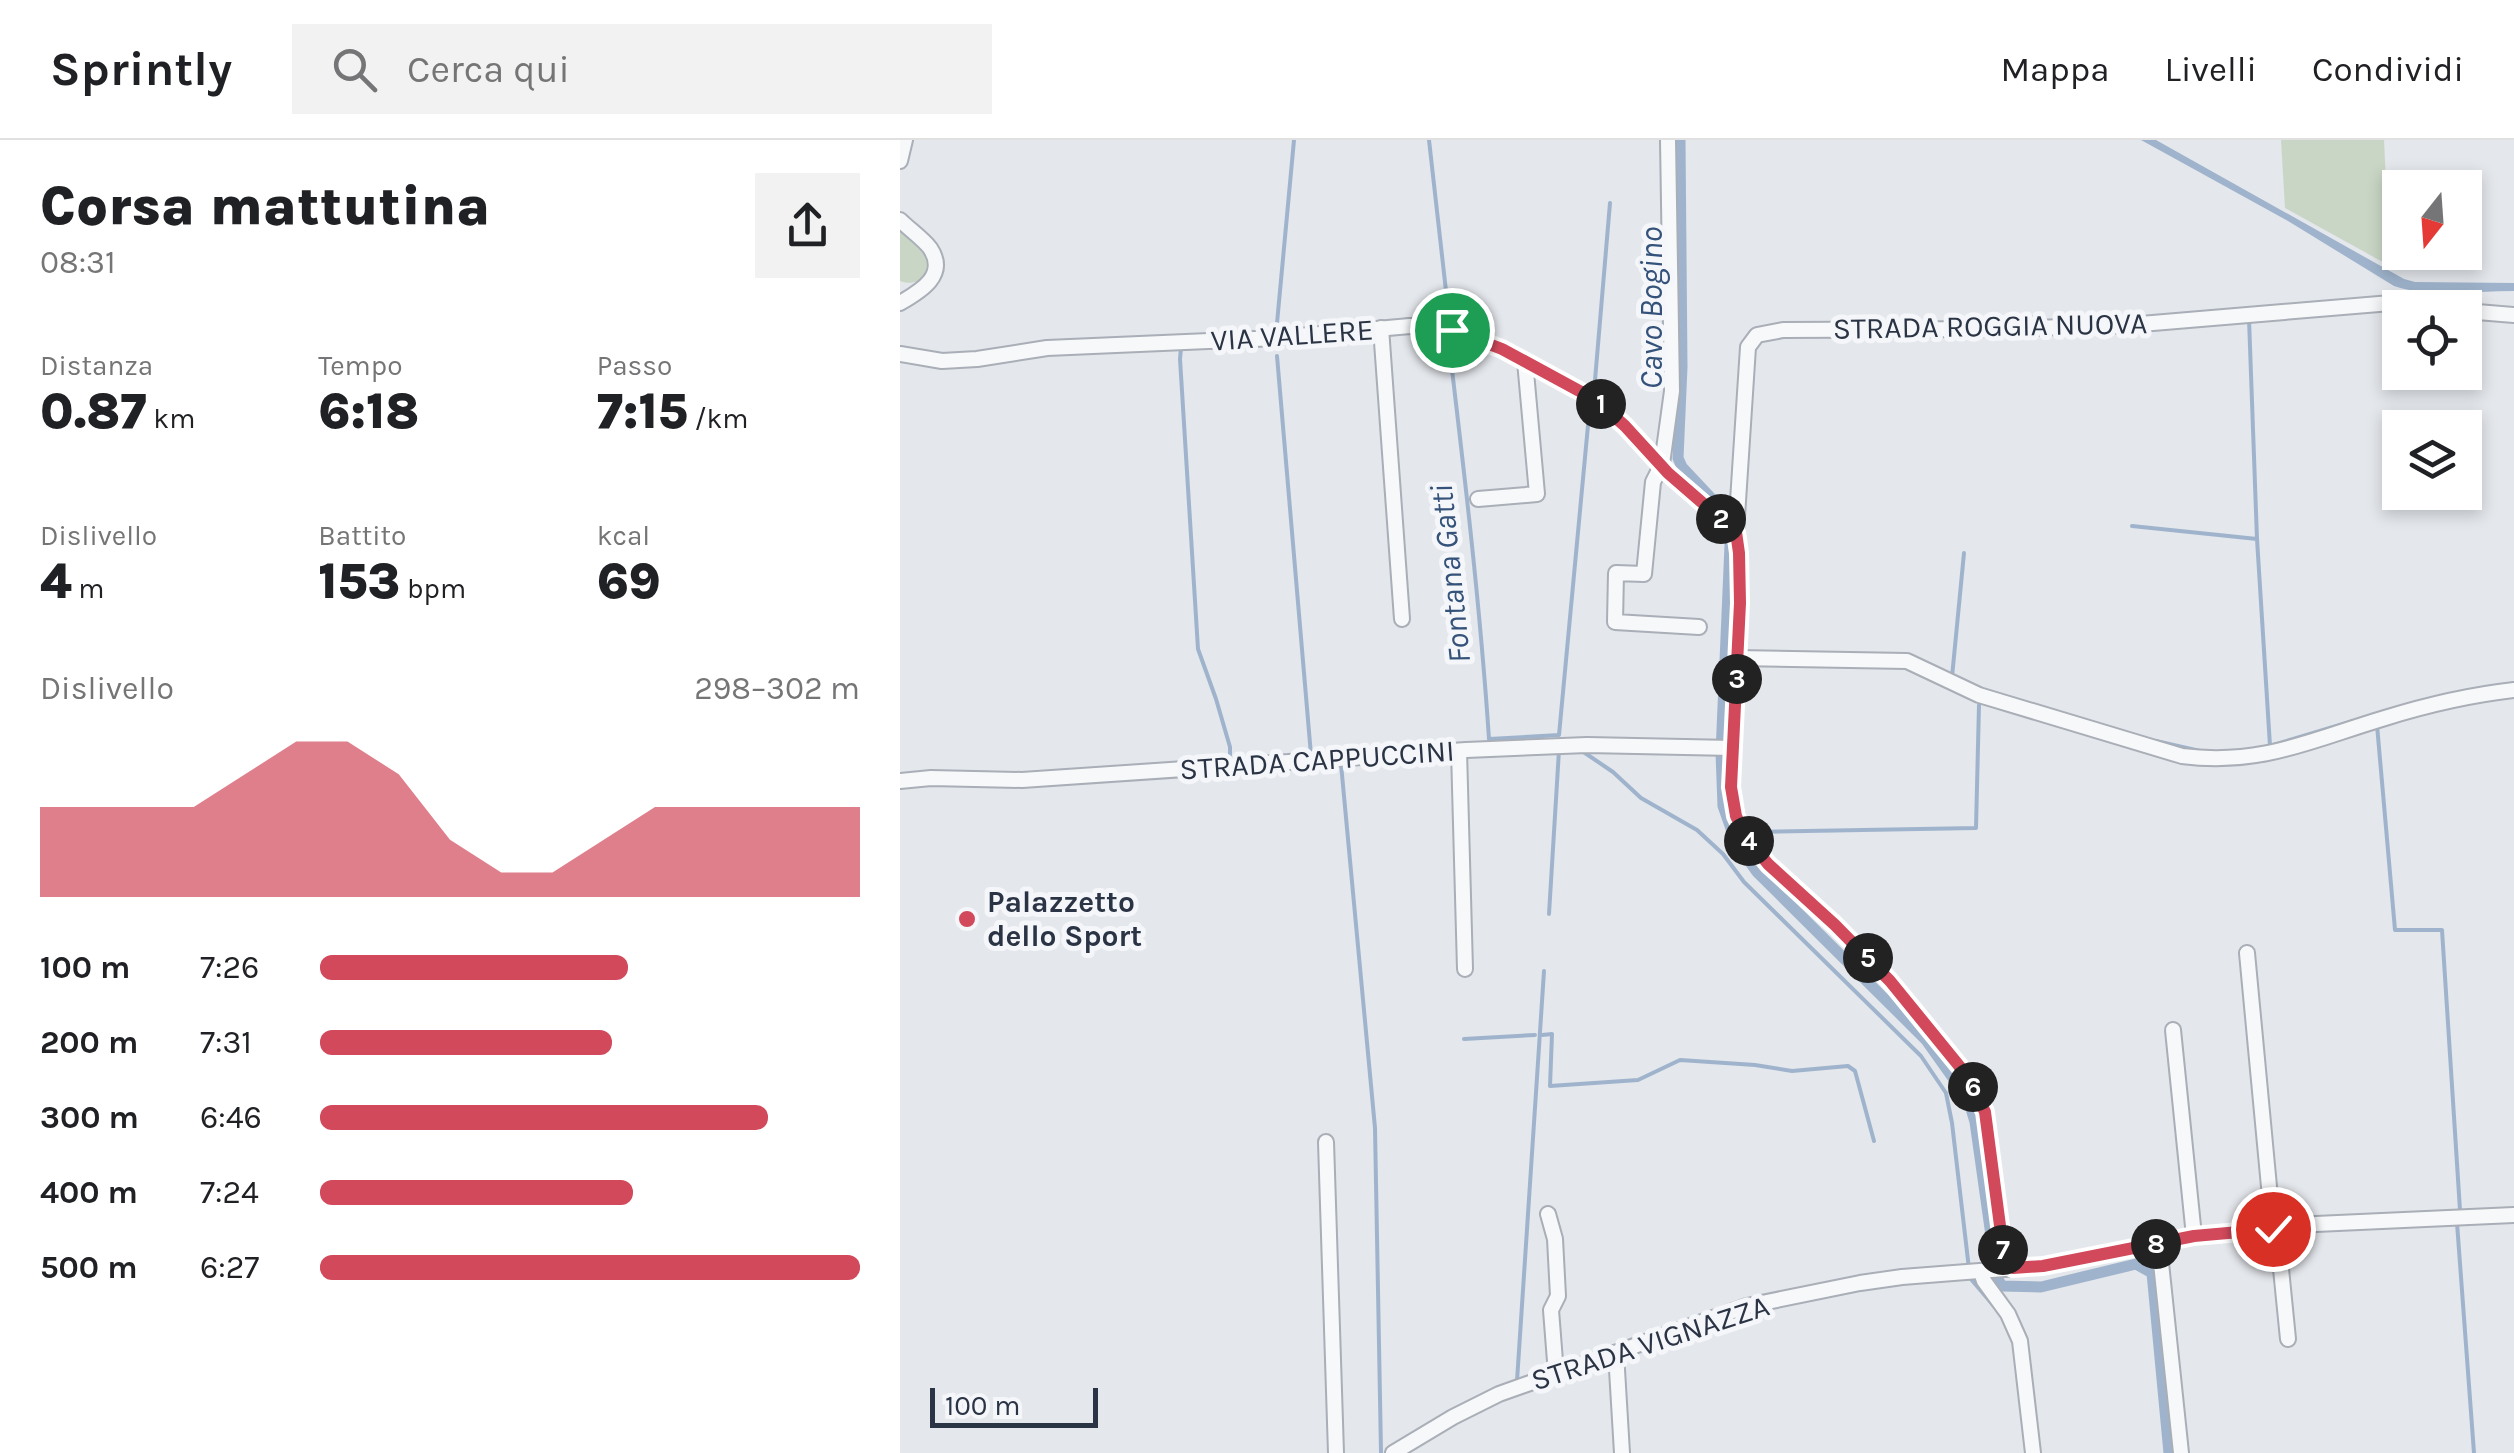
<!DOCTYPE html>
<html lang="it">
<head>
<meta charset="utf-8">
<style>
  body { margin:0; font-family:Karla,sans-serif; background:#f2f2f2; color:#202124; height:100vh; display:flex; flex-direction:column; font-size:38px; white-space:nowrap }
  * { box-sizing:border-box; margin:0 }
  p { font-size:32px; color:#757577 }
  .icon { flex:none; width:55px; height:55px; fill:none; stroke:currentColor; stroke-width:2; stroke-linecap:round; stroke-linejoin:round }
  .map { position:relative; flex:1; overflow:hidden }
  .sheet { display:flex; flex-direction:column; background:#fff; width:900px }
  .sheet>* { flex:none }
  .needle { width:65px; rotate:197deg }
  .buttons { position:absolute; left:1482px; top:30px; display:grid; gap:20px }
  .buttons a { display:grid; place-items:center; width:100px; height:100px; border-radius:0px; background:#fff; box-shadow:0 5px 15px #0003; font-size:50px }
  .scale { position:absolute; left:30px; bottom:25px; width:168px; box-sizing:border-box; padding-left:10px; border:5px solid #2b3445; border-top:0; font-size:28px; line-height:35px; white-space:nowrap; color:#2b3445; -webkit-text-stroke:8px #f4f6f9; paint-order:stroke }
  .pin { position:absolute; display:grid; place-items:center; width:85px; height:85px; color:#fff; margin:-42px; border:5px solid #fff; border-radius:50%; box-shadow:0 2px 10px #0007 }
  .km { position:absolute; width:50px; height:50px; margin:-25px; border-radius:50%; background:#222; color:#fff; font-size:28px; line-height:50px; text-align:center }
  .round { display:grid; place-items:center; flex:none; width:105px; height:105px; border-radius:0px; background:#f2f2f2 }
  .overview { display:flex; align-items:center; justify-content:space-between; height:170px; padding:0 40px }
  h1 { font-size:55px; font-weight:800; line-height:75px }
  .metrics { display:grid; grid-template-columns:repeat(3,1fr); gap:15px; height:170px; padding:10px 40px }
  .metrics div { display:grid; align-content:center }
  .metrics b { font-size:50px; font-weight:800 }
  .metrics small { font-size:28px; font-weight:400 }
  .metrics p { font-size:28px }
  .chart { height:280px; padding:20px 40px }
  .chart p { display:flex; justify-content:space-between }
  .chart svg { width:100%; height:180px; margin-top:10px; fill:#d1495b; opacity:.7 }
  ul { padding:0 40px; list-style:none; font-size:32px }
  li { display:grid; grid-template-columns:160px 120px 1fr; align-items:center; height:75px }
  li i { height:25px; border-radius:12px; background:#d1495b }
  header { display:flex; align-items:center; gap:60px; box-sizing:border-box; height:140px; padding:0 50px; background:#fff; border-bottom:2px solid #e0e0e0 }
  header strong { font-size:48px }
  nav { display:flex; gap:55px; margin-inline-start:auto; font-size:35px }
  .search { width:700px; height:90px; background:#f2f2f2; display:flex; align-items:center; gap:25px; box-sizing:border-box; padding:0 35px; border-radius:0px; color:#757577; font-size:38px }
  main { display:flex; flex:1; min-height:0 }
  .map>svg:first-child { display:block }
</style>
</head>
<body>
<header>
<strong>Sprintly</strong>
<div class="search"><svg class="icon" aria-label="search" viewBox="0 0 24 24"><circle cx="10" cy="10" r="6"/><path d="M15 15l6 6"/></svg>Cerca qui</div>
<nav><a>Mappa</a><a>Livelli</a><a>Condividi</a></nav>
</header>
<main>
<section class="sheet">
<div class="overview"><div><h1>Corsa mattutina</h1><p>08:31</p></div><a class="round"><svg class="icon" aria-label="share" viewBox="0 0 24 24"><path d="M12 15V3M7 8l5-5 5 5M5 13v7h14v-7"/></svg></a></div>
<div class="metrics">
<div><p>Distanza</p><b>0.87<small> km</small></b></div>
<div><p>Tempo</p><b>6:18</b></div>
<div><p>Passo</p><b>7:15<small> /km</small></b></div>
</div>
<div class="metrics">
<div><p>Dislivello</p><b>4<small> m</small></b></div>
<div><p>Battito</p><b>153<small> bpm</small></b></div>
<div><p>kcal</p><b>69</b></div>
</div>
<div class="chart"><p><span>Dislivello</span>298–302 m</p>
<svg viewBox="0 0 160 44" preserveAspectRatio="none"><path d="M0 44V22L10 22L20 22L30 22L40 14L50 6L60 6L70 14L80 30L90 38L100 38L110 30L120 22L130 22L140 22L150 22L160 22V44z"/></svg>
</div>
<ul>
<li><b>100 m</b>7:26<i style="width:57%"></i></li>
<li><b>200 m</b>7:31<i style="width:54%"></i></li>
<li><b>300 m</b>6:46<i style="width:83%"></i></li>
<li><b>400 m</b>7:24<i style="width:58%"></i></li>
<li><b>500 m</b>6:27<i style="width:100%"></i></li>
</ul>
</section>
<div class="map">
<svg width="1614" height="1313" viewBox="0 0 1614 1313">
  <rect width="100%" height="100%" fill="#e4e7ec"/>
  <g fill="#c9d6c5">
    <path d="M1381,0h103l6,126 -105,-58z"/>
    <path d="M0,91l29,28 -2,16c-8,7 -17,10 -27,6z"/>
  </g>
  <path fill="#9fb4cc" d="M1241,0h15l248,139 11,3 99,1v8c-39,0 -83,7 -120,-5l-106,-65z"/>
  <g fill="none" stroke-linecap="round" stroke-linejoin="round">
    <g stroke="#9fb4cc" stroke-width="4">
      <path d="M529,0l17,151 1,29"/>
      <path d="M1129,175l10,8"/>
      <path d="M1349,179l8,220"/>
      <path d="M495,181l24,-3 28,2"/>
      <path d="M376,194l18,-194"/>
      <path d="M548,196c16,134 32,268 41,403l70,-4 31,-331"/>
      <path d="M281,208l-1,11 18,290 18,50 14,48v8l-6,5"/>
      <path d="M377,216l34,399 4,-1"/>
      <path d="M694,252l16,-189"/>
      <path d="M1232,386l125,13 13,207 83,-25"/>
      <path d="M1052,537l12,-124"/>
      <path d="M1477,585l18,205h47l18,280"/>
      <path d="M1256,601l44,10"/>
      <path d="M682,611l31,21 28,26 56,32 26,24 21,28 177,174 25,37 6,30 17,146"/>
      <path d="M441,624l34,364 6,324"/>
      <path d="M850,692l226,-4 3,-123"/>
      <path d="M649,774l10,-164"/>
      <path d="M642,895l10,-1 -2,52 88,-6 42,-20 75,5 37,6 56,-5 7,5 19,70"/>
      <path d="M564,899l71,-4"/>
      <path d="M1557,1083l17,230"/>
      <path d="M1070,1138l23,27"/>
      <path d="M617,1241l27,-410"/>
    </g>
    <path stroke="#9fb4cc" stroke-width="11" d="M780,0l2,227 -4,91 4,9 45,48 4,7 -10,231 2,53 13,37 21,29 169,168 42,59 7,23 22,156 5,8 39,1 95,-23 16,9 17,180"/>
    <g stroke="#a9aeb7" stroke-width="18">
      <g id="minor">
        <path d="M768,0l4,251 -10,73 -9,18 -9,92 -28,-1 -1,49 84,5"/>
        <path d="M0,21l5,-21"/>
        <path d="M0,80c9,9 22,18 30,28 18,27 -9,43 -30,55"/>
        <path d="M1565,171l49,4"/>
        <path d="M481,188l21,291"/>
        <path d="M0,214l42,7 35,-2 70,-11 229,-10 134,-12 29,1 63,22 94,51 29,26 43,47 68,59"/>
        <path d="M578,359l59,-5 -12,-133"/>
        <path d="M837,518l170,3 72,34 203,61c80,10 129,-16 203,-38 42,-13 85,-23 129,-28"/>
        <path d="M559,611l6,218"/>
        <path d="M0,641l31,-3 91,2 444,-30 121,-5 146,3"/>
        <path d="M1347,813l26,276"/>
        <path d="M1273,890l21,206"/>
        <path d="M426,1002l10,311"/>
        <path d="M648,1074l7,25 3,57 -7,14 5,64"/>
        <path d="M1377,1089l11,110"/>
        <path d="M1259,1104l22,209"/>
        <path d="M1113,1128l-9,-12 -19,-144 -16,-34 -78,-97 -56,-56 -67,-62 -22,-26 -9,-21 -6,-29 8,-184v-50l-3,-21 12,-185 9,-12 26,-5 219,-1 127,-4 262,-22 31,5"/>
        <path d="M1081,1132l3,9 24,33 12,27 13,112"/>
        <path d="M716,1213l6,100"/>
        <path d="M493,1313l60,-36 46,-23 248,-88 113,-23 42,-6 141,-11 151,-30 122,-12 198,-9"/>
      </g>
    </g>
    <use href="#minor" stroke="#f7f8fa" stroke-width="14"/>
  </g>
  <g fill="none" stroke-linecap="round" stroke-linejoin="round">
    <g stroke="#fff" stroke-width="20">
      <path id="route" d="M552,190l50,19 94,51 29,26 43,47 68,59 3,21 1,50 -9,184 5,29 10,21 22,27 67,61 55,56 79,97 16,34 19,144 9,12 30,-2 151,-30 79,-7"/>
    </g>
    <use href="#route" stroke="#d1495b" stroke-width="12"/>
  </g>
  <circle fill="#d1495b" stroke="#f4f6f9" stroke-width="4" cx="67" cy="779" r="10"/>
  <g text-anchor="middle" stroke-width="10" stroke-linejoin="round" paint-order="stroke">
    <g font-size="30" fill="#2b3445" stroke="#f4f6f9">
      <text transform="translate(1090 186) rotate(-1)" y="10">STRADA ROGGIA NUOVA</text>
      <text transform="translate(392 195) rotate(-4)" y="10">VIA VALLERE</text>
      <text transform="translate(417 620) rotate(-4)" y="10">STRADA CAPPUCCINI</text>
      <text transform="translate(750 1203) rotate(-18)" y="10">STRADA VIGNAZZA</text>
    </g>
    <g font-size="30" font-weight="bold" fill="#2b3445" stroke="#f4f6f9" text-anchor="start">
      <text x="87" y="772">Palazzetto<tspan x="87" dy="34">dello Sport</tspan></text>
    </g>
    <g font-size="32" font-style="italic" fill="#34527a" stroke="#f4f6f9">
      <text transform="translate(751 168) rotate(-90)" y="11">Cavo Bogino</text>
      <text transform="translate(550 434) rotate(-96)" y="11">Fontana Gatti</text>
    </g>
  </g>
</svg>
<div class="buttons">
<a><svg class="needle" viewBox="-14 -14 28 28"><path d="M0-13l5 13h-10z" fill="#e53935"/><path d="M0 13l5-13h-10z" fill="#757577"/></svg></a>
<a><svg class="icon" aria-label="locate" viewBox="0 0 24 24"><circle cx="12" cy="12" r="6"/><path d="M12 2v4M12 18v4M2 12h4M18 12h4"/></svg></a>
<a><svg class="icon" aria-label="layers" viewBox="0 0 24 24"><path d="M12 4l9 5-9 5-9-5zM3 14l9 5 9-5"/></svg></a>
</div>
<div class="scale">100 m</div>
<div class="pin" style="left:552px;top:190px;background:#1e9e55"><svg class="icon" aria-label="arrive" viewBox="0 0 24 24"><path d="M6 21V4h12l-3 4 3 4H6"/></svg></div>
<div class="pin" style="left:1373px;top:1089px;background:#d93025"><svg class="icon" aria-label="check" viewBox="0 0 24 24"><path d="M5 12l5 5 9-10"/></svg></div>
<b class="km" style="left:701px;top:264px">1</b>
<b class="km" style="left:821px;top:379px">2</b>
<b class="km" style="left:837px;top:539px">3</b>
<b class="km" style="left:849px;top:701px">4</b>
<b class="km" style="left:968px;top:818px">5</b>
<b class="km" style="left:1073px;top:947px">6</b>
<b class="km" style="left:1103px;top:1110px">7</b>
<b class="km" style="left:1256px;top:1104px">8</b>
</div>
</main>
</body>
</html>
